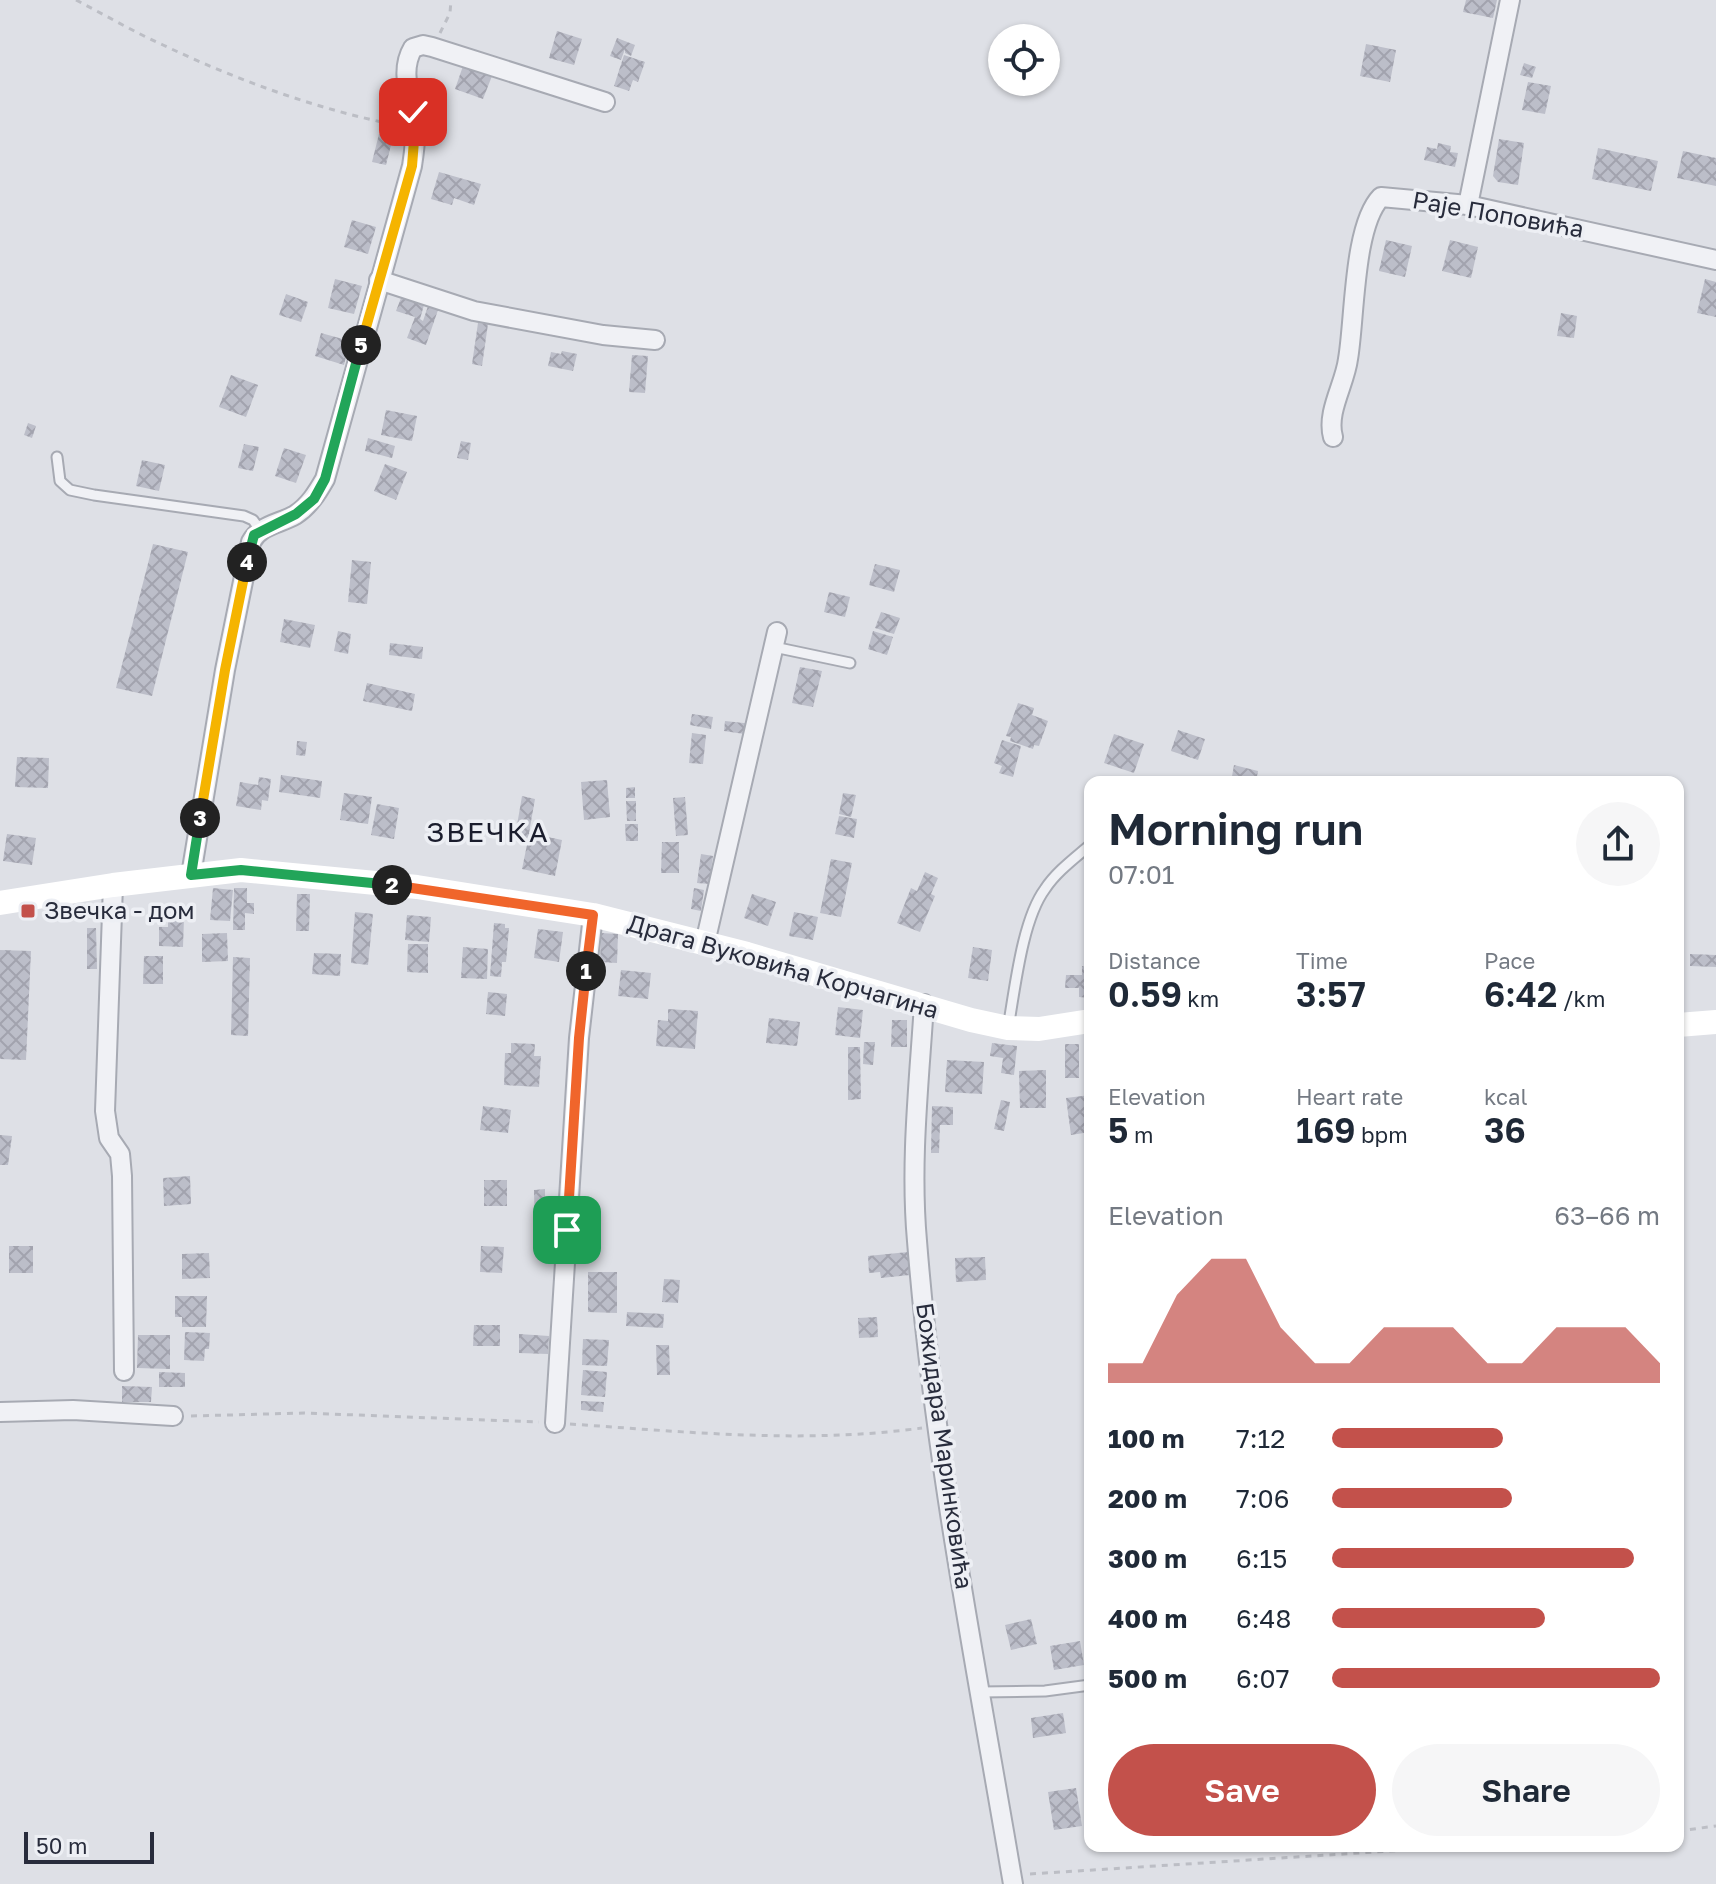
<!DOCTYPE html>
<html lang="en">
<head>
<meta charset="utf-8">
<style>
  body { margin:0; font-family:"Golos Text",sans-serif; background:#f6f6f7; color:#1f2937; height:100vh; display:flex; flex-direction:column; font-size:30px; white-space:nowrap }
  * { box-sizing:border-box; margin:0 }
  p { font-size:26px; color:#747a83 }
  .icon { flex:none; width:44px; height:44px; fill:none; stroke:currentColor; stroke-width:2; stroke-linecap:round; stroke-linejoin:round }
  .map { position:relative; flex:1; overflow:hidden }
  .panel { position:absolute; left:1084px; top:776px; width:600px; height:1076px; display:flex; flex-direction:column; background:#fff; border-radius:16px; box-shadow:0 2px 6px #0004 }
  .panel>* { flex:none }
  .tools { position:absolute; left:988px; top:24px; display:grid; gap:16px }
  .tools a { display:grid; place-items:center; width:72px; height:72px; border-radius:50%; background:#fff; box-shadow:0 2px 6px #0004; font-size:40px }
  .scale { position:absolute; left:24px; bottom:20px; width:130px; box-sizing:border-box; padding-left:8px; border:4px solid #282c3c; border-top:0; font-size:22px; line-height:28px; white-space:nowrap; color:#282c3c; -webkit-text-stroke:6px #edeff4; paint-order:stroke }
  .pin { position:absolute; display:grid; place-items:center; width:68px; height:68px; color:#fff; margin:-34px; border-radius:16px; box-shadow:0 4px 12px #0006 }
  .km { position:absolute; width:40px; height:40px; margin:-20px; border-radius:50%; background:#222; color:#fff; font-size:22px; line-height:40px; text-align:center }
  .round { display:grid; place-items:center; flex:none; width:84px; height:84px; border-radius:42px; background:#f6f6f7 }
  .headline { display:flex; align-items:center; justify-content:space-between; height:136px; padding:0 24px }
  h1 { font-size:44px; font-weight:600; line-height:60px }
  .figures { display:grid; grid-template-columns:repeat(3,1fr); gap:12px; height:136px; padding:8px 24px }
  .figures div { display:grid; align-content:center }
  .figures b { font-size:34px; font-weight:600 }
  .figures small { font-size:22px; font-weight:400 }
  .figures p { font-size:22px }
  .chart { height:224px; padding:16px 24px }
  .chart p { display:flex; justify-content:space-between }
  .chart svg { width:100%; height:144px; margin-top:8px; fill:#c3514b; opacity:.7 }
  .cta { display:flex; gap:16px; margin-top:auto; padding:16px 24px }
  .cta a { flex:1; height:92px; border-radius:48px; background:#c3514b; color:#fff; font-size:32px; font-weight:600; line-height:92px; text-align:center }
  .cta a+a { background:#f6f6f7; color:#1f2937 }
  ul { padding:0 24px; list-style:none; font-size:26px }
  li { display:grid; grid-template-columns:128px 96px 1fr; align-items:center; height:60px }
  li i { height:20px; border-radius:10px; background:#c3514b }
  .map>svg:first-child { display:block }
</style>
</head>
<body>
<div class="map">
<svg width="1716" height="1884" viewBox="0 0 1716 1884">
  <defs>
    <pattern id="building-cross-hatch" width="8" height="8" patternUnits="userSpaceOnUse" patternTransform="scale(2)"><rect width="8" height="8" fill="#bcbec9"/><path d="M0 0l8 8M0 8l8-8" fill="none" stroke="#a2a3ae"/></pattern>
  </defs>
  <rect width="100%" height="100%" fill="#dee0e6"/>
  <g fill="url(#building-cross-hatch)">
    <path d="M1466,0h31l-4,18 -30,-6z"/>
    <path d="M557,31l25,8 -8,26 -25,-7z"/>
    <path d="M617,38l18,7 -4,11 -6,-3v-4l-4,11 -11,-4z"/>
    <path d="M1366,44l30,6 -6,32 -30,-6z"/>
    <path d="M624,55l21,7 -7,20 -5,-2 -4,11 -15,-5z"/>
    <path d="M1524,63l12,4 -4,11 -12,-3z"/>
    <path d="M463,66l29,10 -9,23 -28,-10z"/>
    <path d="M1528,82l23,4 -6,28 -23,-4z"/>
    <path d="M379,134l14,3 -7,28 -14,-3z"/>
    <path d="M1499,139l25,4 -6,42 -20,-3 -5,-6z"/>
    <path d="M1438,143l13,3 -1,6 8,1 -3,14 -31,-7 3,-13 10,2z"/>
    <path d="M1598,148l60,13 -7,30 -59,-12z"/>
    <path d="M1683,151l33,7v28l-39,-8z"/>
    <path d="M439,172l42,12 -7,21 -20,-7 -2,7 -21,-6z"/>
    <path d="M352,220l24,7 -8,27 -24,-7z"/>
    <path d="M1386,240l26,6 -7,31 -26,-6z"/>
    <path d="M1450,240l28,7 -7,31 -29,-7z"/>
    <path d="M335,279l27,7 -8,28 -26,-6z"/>
    <path d="M1705,279l11,3v35l-19,-4z"/>
    <path d="M286,294l22,8 -7,20 -22,-7z"/>
    <path d="M401,298l23,7 -4,14 3,2 5,-15 10,4 -12,35 -19,-7 8,-21 -19,-6z"/>
    <path d="M1561,313l16,3 -3,22 -17,-2z"/>
    <path d="M478,323l10,1 -6,42 -10,-2z"/>
    <path d="M321,333l29,8 -6,24 -29,-9z"/>
    <path d="M562,351l15,3 -4,17 -25,-5 3,-14 10,2z"/>
    <path d="M632,355l16,1 -3,37 -16,-1z"/>
    <path d="M231,375l27,10 -12,32 -27,-10z"/>
    <path d="M386,410l31,6 -5,25 -31,-6z"/>
    <path d="M28,423l8,3 -4,12 -8,-3z"/>
    <path d="M368,438l27,8 -3,12 -27,-7z"/>
    <path d="M461,441l10,2 -3,17 -11,-2z"/>
    <path d="M244,444l15,3 -6,24 -15,-3z"/>
    <path d="M284,448l22,7 -10,28 -21,-7z"/>
    <path d="M142,460l23,5 -6,26 -23,-5z"/>
    <path d="M385,464l22,8 -11,28 -22,-9z"/>
    <path d="M153,544l35,8 -36,144 -36,-8z"/>
    <path d="M352,560l19,2 -4,42 -19,-2z"/>
    <path d="M875,564l25,6 -6,22 -25,-7z"/>
    <path d="M829,592l21,5 -5,20 -21,-5z"/>
    <path d="M881,612l19,6 -6,16 -19,-6z"/>
    <path d="M284,619l31,6 -5,23 -30,-6z"/>
    <path d="M338,631l13,3 -3,20 -14,-3z"/>
    <path d="M873,631l20,6 -6,18 -19,-6z"/>
    <path d="M390,643l33,4 -1,12 -33,-4z"/>
    <path d="M800,667l22,4 -9,36 -21,-4z"/>
    <path d="M367,683l48,11 -3,17 -49,-10z"/>
    <path d="M1018,703l16,5 -2,7 16,6 -9,25 -5,-1 -1,4 -23,-8 1,-4 -5,-1z"/>
    <path d="M692,714l21,3 -2,12 -21,-4z"/>
    <path d="M725,721l28,3 -2,11 -27,-4z"/>
    <path d="M1178,730l27,9 -7,21 -27,-9z"/>
    <path d="M692,733l14,2 -3,29 -14,-1z"/>
    <path d="M1114,734l30,10 -10,29 -30,-10z"/>
    <path d="M1002,740l19,6 -8,31 -14,-4 3,-7 -8,-3z"/>
    <path d="M297,741l10,1 -2,14 -9,-1z"/>
    <path d="M17,757l32,1 -1,30 -33,-1z"/>
    <path d="M1234,765l24,6 -2,11h-25z"/>
    <path d="M281,775l41,6 -2,17 -41,-6z"/>
    <path d="M259,777l12,2 -3,22 -6,-1 -1,10 -25,-4 4,-24 18,3z"/>
    <path d="M607,780l3,37 -26,3 -3,-38z"/>
    <path d="M635,787v11h-9v-10z"/>
    <path d="M344,793l28,4 -4,27 -28,-4z"/>
    <path d="M843,793l13,2 -5,22 -12,-3z"/>
    <path d="M522,796l13,3 -6,34 33,7 -7,36 -33,-7 6,-29 -13,-3z"/>
    <path d="M685,797l3,38 -12,1 -3,-38z"/>
    <path d="M626,801h10v20h-9z"/>
    <path d="M377,804l22,4 -5,31 -23,-4z"/>
    <path d="M839,816l18,3 -3,19 -19,-4z"/>
    <path d="M625,824h13v17h-12z"/>
    <path d="M7,834l29,4 -4,27 -29,-4z"/>
    <path d="M662,842h17v31h-18z"/>
    <path d="M701,854l12,2 -4,28 -12,-1z"/>
    <path d="M831,859l21,4 -11,54 -21,-4z"/>
    <path d="M925,872l13,6 -7,16 4,2 -15,36 -23,-9 14,-35 6,3z"/>
    <path d="M213,888l20,2 -3,31 -20,-1z"/>
    <path d="M234,888h13v15h7v11l-9,-1v17h-12z"/>
    <path d="M694,888l10,2 -3,21 -10,-2z"/>
    <path d="M297,894h13l-1,37h-13z"/>
    <path d="M752,894l24,8 -8,24 -24,-8z"/>
    <path d="M355,912l18,2 -5,51 -17,-2z"/>
    <path d="M794,912l24,5 -5,23 -24,-4z"/>
    <path d="M407,915l24,2 -2,25 -24,-2z"/>
    <path d="M168,917l16,1 -1,29 -24,-1v-19h9z"/>
    <path d="M494,923l11,1v4h4l-3,34h-4l-1,15 -11,-1z"/>
    <path d="M87,928h9l1,41h-10z"/>
    <path d="M538,929l25,3 -4,30 -25,-4z"/>
    <path d="M227,933l1,28 -26,1v-28z"/>
    <path d="M601,933l17,1 -1,29 -17,-1z"/>
    <path d="M408,944h20v29l-21,-1z"/>
    <path d="M463,947l25,2 -1,30 -26,-1z"/>
    <path d="M973,947l19,3 -4,31 -20,-3z"/>
    <path d="M0,950l31,1 -5,109 -26,-1z"/>
    <path d="M314,953l27,1 -1,22 -28,-2z"/>
    <path d="M1690,954l26,1v12l-26,-1z"/>
    <path d="M144,956h19v28h-20z"/>
    <path d="M233,957l17,1 -2,78 -17,-1z"/>
    <path d="M1082,966l8,1v31l-11,-1v-9h-14l1,-13h16z"/>
    <path d="M621,970l30,3 -3,26 -30,-3z"/>
    <path d="M488,992l19,2 -2,22 -19,-2z"/>
    <path d="M838,1007l25,3 -3,28 -25,-3z"/>
    <path d="M668,1009l30,2 -3,38 -39,-3 2,-26 10,1z"/>
    <path d="M769,1018l31,4 -3,24 -31,-3z"/>
    <path d="M892,1020h15v27h-16z"/>
    <path d="M864,1042h11l-2,23 -10,-1z"/>
    <path d="M511,1043l24,1 -1,12h7l-2,31 -35,-2 1,-32h6z"/>
    <path d="M992,1043l25,3 -3,29 -13,-2 2,-15 -13,-2z"/>
    <rect x="1065" y="1044" width="14" height="34"/>
    <path d="M848,1047h12l1,52 -13,1z"/>
    <path d="M947,1060l37,2 -2,32 -37,-2z"/>
    <path d="M1046,1070v38h-26l-1,-37z"/>
    <path d="M1090,1095v37l-19,3 -5,-37z"/>
    <path d="M1001,1100l9,2 -6,29 -10,-2z"/>
    <path d="M483,1106l28,4 -3,23 -28,-3z"/>
    <path d="M932,1106l21,1v18h-13l-1,28h-8z"/>
    <path d="M0,1135l12,1 -4,29h-8z"/>
    <path d="M190,1176l1,28 -27,2 -1,-28z"/>
    <rect x="484" y="1180" width="23" height="26"/>
    <path d="M545,1189v46h-10l-1,-45z"/>
    <rect x="9" y="1246" width="24" height="27"/>
    <path d="M481,1246l23,1 -2,26 -22,-1z"/>
    <path d="M908,1252l2,23 -29,3 -1,-6 -11,1 -1,-17z"/>
    <path d="M209,1253l1,25 -28,1v-25z"/>
    <path d="M985,1257l1,23 -30,2 -1,-24z"/>
    <path d="M588,1272h29v41l-29,-1z"/>
    <path d="M664,1279l16,1 -2,23 -16,-1z"/>
    <path d="M175,1296h32l-1,31h-24v-10h-7z"/>
    <path d="M627,1312l37,2 -1,14 -37,-2z"/>
    <path d="M877,1317l1,20 -19,1 -1,-20z"/>
    <path d="M474,1325h26v21h-27z"/>
    <path d="M185,1332l25,1 -1,16h-4l-1,12 -20,-1z"/>
    <path d="M519,1334l30,2 -1,18 -29,-1z"/>
    <path d="M138,1335h32v34l-33,-1z"/>
    <path d="M583,1339l26,1 -2,26 -25,-1z"/>
    <path d="M656,1345h13l1,30h-13z"/>
    <path d="M583,1370l24,2 -2,25 -24,-2z"/>
    <path d="M159,1372l26,1v14h-26z"/>
    <path d="M122,1386l30,1 -1,15h-29z"/>
    <path d="M581,1401l23,1 -1,10 -22,-2z"/>
    <path d="M1031,1619l6,25 -26,6 -6,-25z"/>
    <path d="M1080,1641l4,24 -30,5 -4,-24z"/>
    <path d="M1063,1713l3,20 -33,5 -2,-20z"/>
    <path d="M1076,1788l6,38 -28,4 -6,-38z"/>
  </g>
  <g fill="none" stroke-linecap="round" stroke-linejoin="round">
    <g stroke="#a7aab3" stroke-width="13">
      <g id="lane">
        <path d="M57,457l3,24 10,9 24,5 150,21 9,4 7,10"/>
        <path d="M774,647l76,16"/>
        <path d="M1008,1028c7,-39 14,-108 37,-139 11,-17 30,-31 45,-44"/>
        <path d="M981,1692l64,-1 45,-6"/>
      </g>
    </g>
    <g stroke="#a7aab3" stroke-width="22">
      <g id="street">
        <path d="M1468,205l42,-205"/>
        <path d="M379,280l95,31 129,24 52,5"/>
        <path d="M1333,437c-7,-25 12,-53 15,-78 7,-40 5,-133 33,-162l87,8 248,55"/>
        <path d="M191,875l34,-205 26,-128c9,-17 28,-18 44,-27 14,-9 22,-22 30,-36l87,-313c2,-13 4,-26 3,-38 -2,-28 -17,-55 -2,-80l10,-3 9,2 173,55"/>
        <path d="M113,885l-8,226 4,27 11,16 2,22 2,195"/>
        <path d="M705,943l72,-311"/>
        <path d="M924,1004c-5,79 -14,159 -7,237 17,216 60,430 96,643"/>
        <path d="M0,1412l73,-2 100,6"/>
        <path d="M555,1423l24,-385 14,-123"/>
      </g>
    </g>
    <g stroke="#bcbec5" stroke-width="3" stroke-dasharray="6 6" stroke-linecap="butt">
      <path d="M76,0c29,15 58,32 87,45 74,35 153,64 233,80"/>
      <path d="M440,33l10,-20 1,-13"/>
      <path d="M191,1416l113,-3 235,9"/>
      <path d="M570,1424c117,8 235,20 352,4"/>
      <path d="M1678,1831l38,-5"/>
      <path d="M1030,1874l439,-28"/>
    </g>
    <use href="#lane" stroke="#f0f1f5" stroke-width="9"/>
    <use href="#street" stroke="#f0f1f5" stroke-width="18"/>
    <g stroke="#fff" stroke-width="24">
      <path d="M0,903l113,-18 128,-15 176,17 176,28 154,39 224,66 37,8 31,1 51,-8"/>
      <path d="M1678,1025l38,-3"/>
    </g>
  </g>
  <g fill="none" stroke-linecap="round" stroke-linejoin="round">
    <g stroke="#fff" stroke-width="16">
      <path id="split-1" d="M567,1230l12,-192 7,-67"/>
    </g>
    <g stroke="#fff" stroke-width="16">
      <path id="split-2" d="M392,885l201,30 -7,56"/>
    </g>
    <g stroke="#fff" stroke-width="16">
      <path id="split-3" d="M200,818l-9,57 50,-5 151,15"/>
    </g>
    <g stroke="#fff" stroke-width="16">
      <path id="split-4" d="M200,818l25,-148 22,-108"/>
    </g>
    <g stroke="#fff" stroke-width="16">
      <path id="split-5" d="M247,562l7,-27 42,-21 18,-15 11,-20 36,-134"/>
    </g>
    <g stroke="#fff" stroke-width="16">
      <path id="split-6" d="M361,345l51,-179 3,-38 -2,-16"/>
    </g>
    <use href="#split-1" stroke="#f0652b" stroke-width="10"/>
    <use href="#split-2" stroke="#f0652b" stroke-width="10"/>
    <use href="#split-3" stroke="#22a559" stroke-width="10"/>
    <use href="#split-4" stroke="#f5b400" stroke-width="10"/>
    <use href="#split-5" stroke="#22a559" stroke-width="10"/>
    <use href="#split-6" stroke="#f5b400" stroke-width="10"/>
  </g>
  <rect fill="#c3514b" stroke="#edeff4" stroke-width="3" x="20" y="903" width="16" height="16" rx="4"/>
  <g text-anchor="middle" stroke-width="7" stroke-linejoin="round" paint-order="stroke">
    <g font-size="24" fill="#282c3c" stroke="#edeff4">
      <text transform="translate(1498 215) rotate(10)" y="8">Раје Поповића</text>
      <text transform="translate(783 967) rotate(16)" y="8">Драга Вуковића Корчагина</text>
      <text transform="translate(944 1446) rotate(82)" y="8">Божидара Маринковића</text>
    </g>
    <g font-size="24" fill="#282c3c" stroke="#edeff4" text-anchor="start">
      <text x="44" y="919">Звечка - дом</text>
    </g>
    <g font-size="28" letter-spacing="2" fill="#1b1d2d" stroke="#edeff4">
      <text x="488" y="842">ЗВЕЧКА</text>
    </g>
  </g>
</svg>
<div class="tools">
<a><svg class="icon" aria-label="locate" viewBox="0 0 24 24"><circle cx="12" cy="12" r="6"/><path d="M12 2v4M12 18v4M2 12h4M18 12h4"/></svg></a>
</div>
<div class="scale">50 m</div>
<div class="pin" style="left:567px;top:1230px;background:#1e9e55"><svg class="icon" aria-label="arrive" viewBox="0 0 24 24"><path d="M6 21V4h12l-3 4 3 4H6"/></svg></div>
<div class="pin" style="left:413px;top:112px;background:#d93025"><svg class="icon" aria-label="check" viewBox="0 0 24 24"><path d="M5 12l5 5 9-10"/></svg></div>
<b class="km" style="left:586px;top:971px">1</b>
<b class="km" style="left:392px;top:885px">2</b>
<b class="km" style="left:200px;top:818px">3</b>
<b class="km" style="left:247px;top:562px">4</b>
<b class="km" style="left:361px;top:345px">5</b>
<section class="panel">
<div class="headline"><div><h1>Morning run</h1><p>07:01</p></div><a class="round"><svg class="icon" aria-label="share" viewBox="0 0 24 24"><path d="M12 15V3M7 8l5-5 5 5M5 13v7h14v-7"/></svg></a></div>
<div class="figures">
<div><p>Distance</p><b>0.59<small> km</small></b></div>
<div><p>Time</p><b>3:57</b></div>
<div><p>Pace</p><b>6:42<small> /km</small></b></div>
</div>
<div class="figures">
<div><p>Elevation</p><b>5<small> m</small></b></div>
<div><p>Heart rate</p><b>169<small> bpm</small></b></div>
<div><p>kcal</p><b>36</b></div>
</div>
<div class="chart"><p><span>Elevation</span>63–66 m</p>
<svg viewBox="0 0 160 44" preserveAspectRatio="none"><path d="M0 44V38L10 38L20 17L30 6L40 6L50 27L60 38L70 38L80 27L90 27L100 27L110 38L120 38L130 27L140 27L150 27L160 38V44z"/></svg>
</div>
<ul>
<li><b>100 m</b>7:12<i style="width:52%"></i></li>
<li><b>200 m</b>7:06<i style="width:55%"></i></li>
<li><b>300 m</b>6:15<i style="width:92%"></i></li>
<li><b>400 m</b>6:48<i style="width:65%"></i></li>
<li><b>500 m</b>6:07<i style="width:100%"></i></li>
</ul>
<div class="cta"><a>Save</a><a>Share</a></div>
</section>
</div>
</body>
</html>
